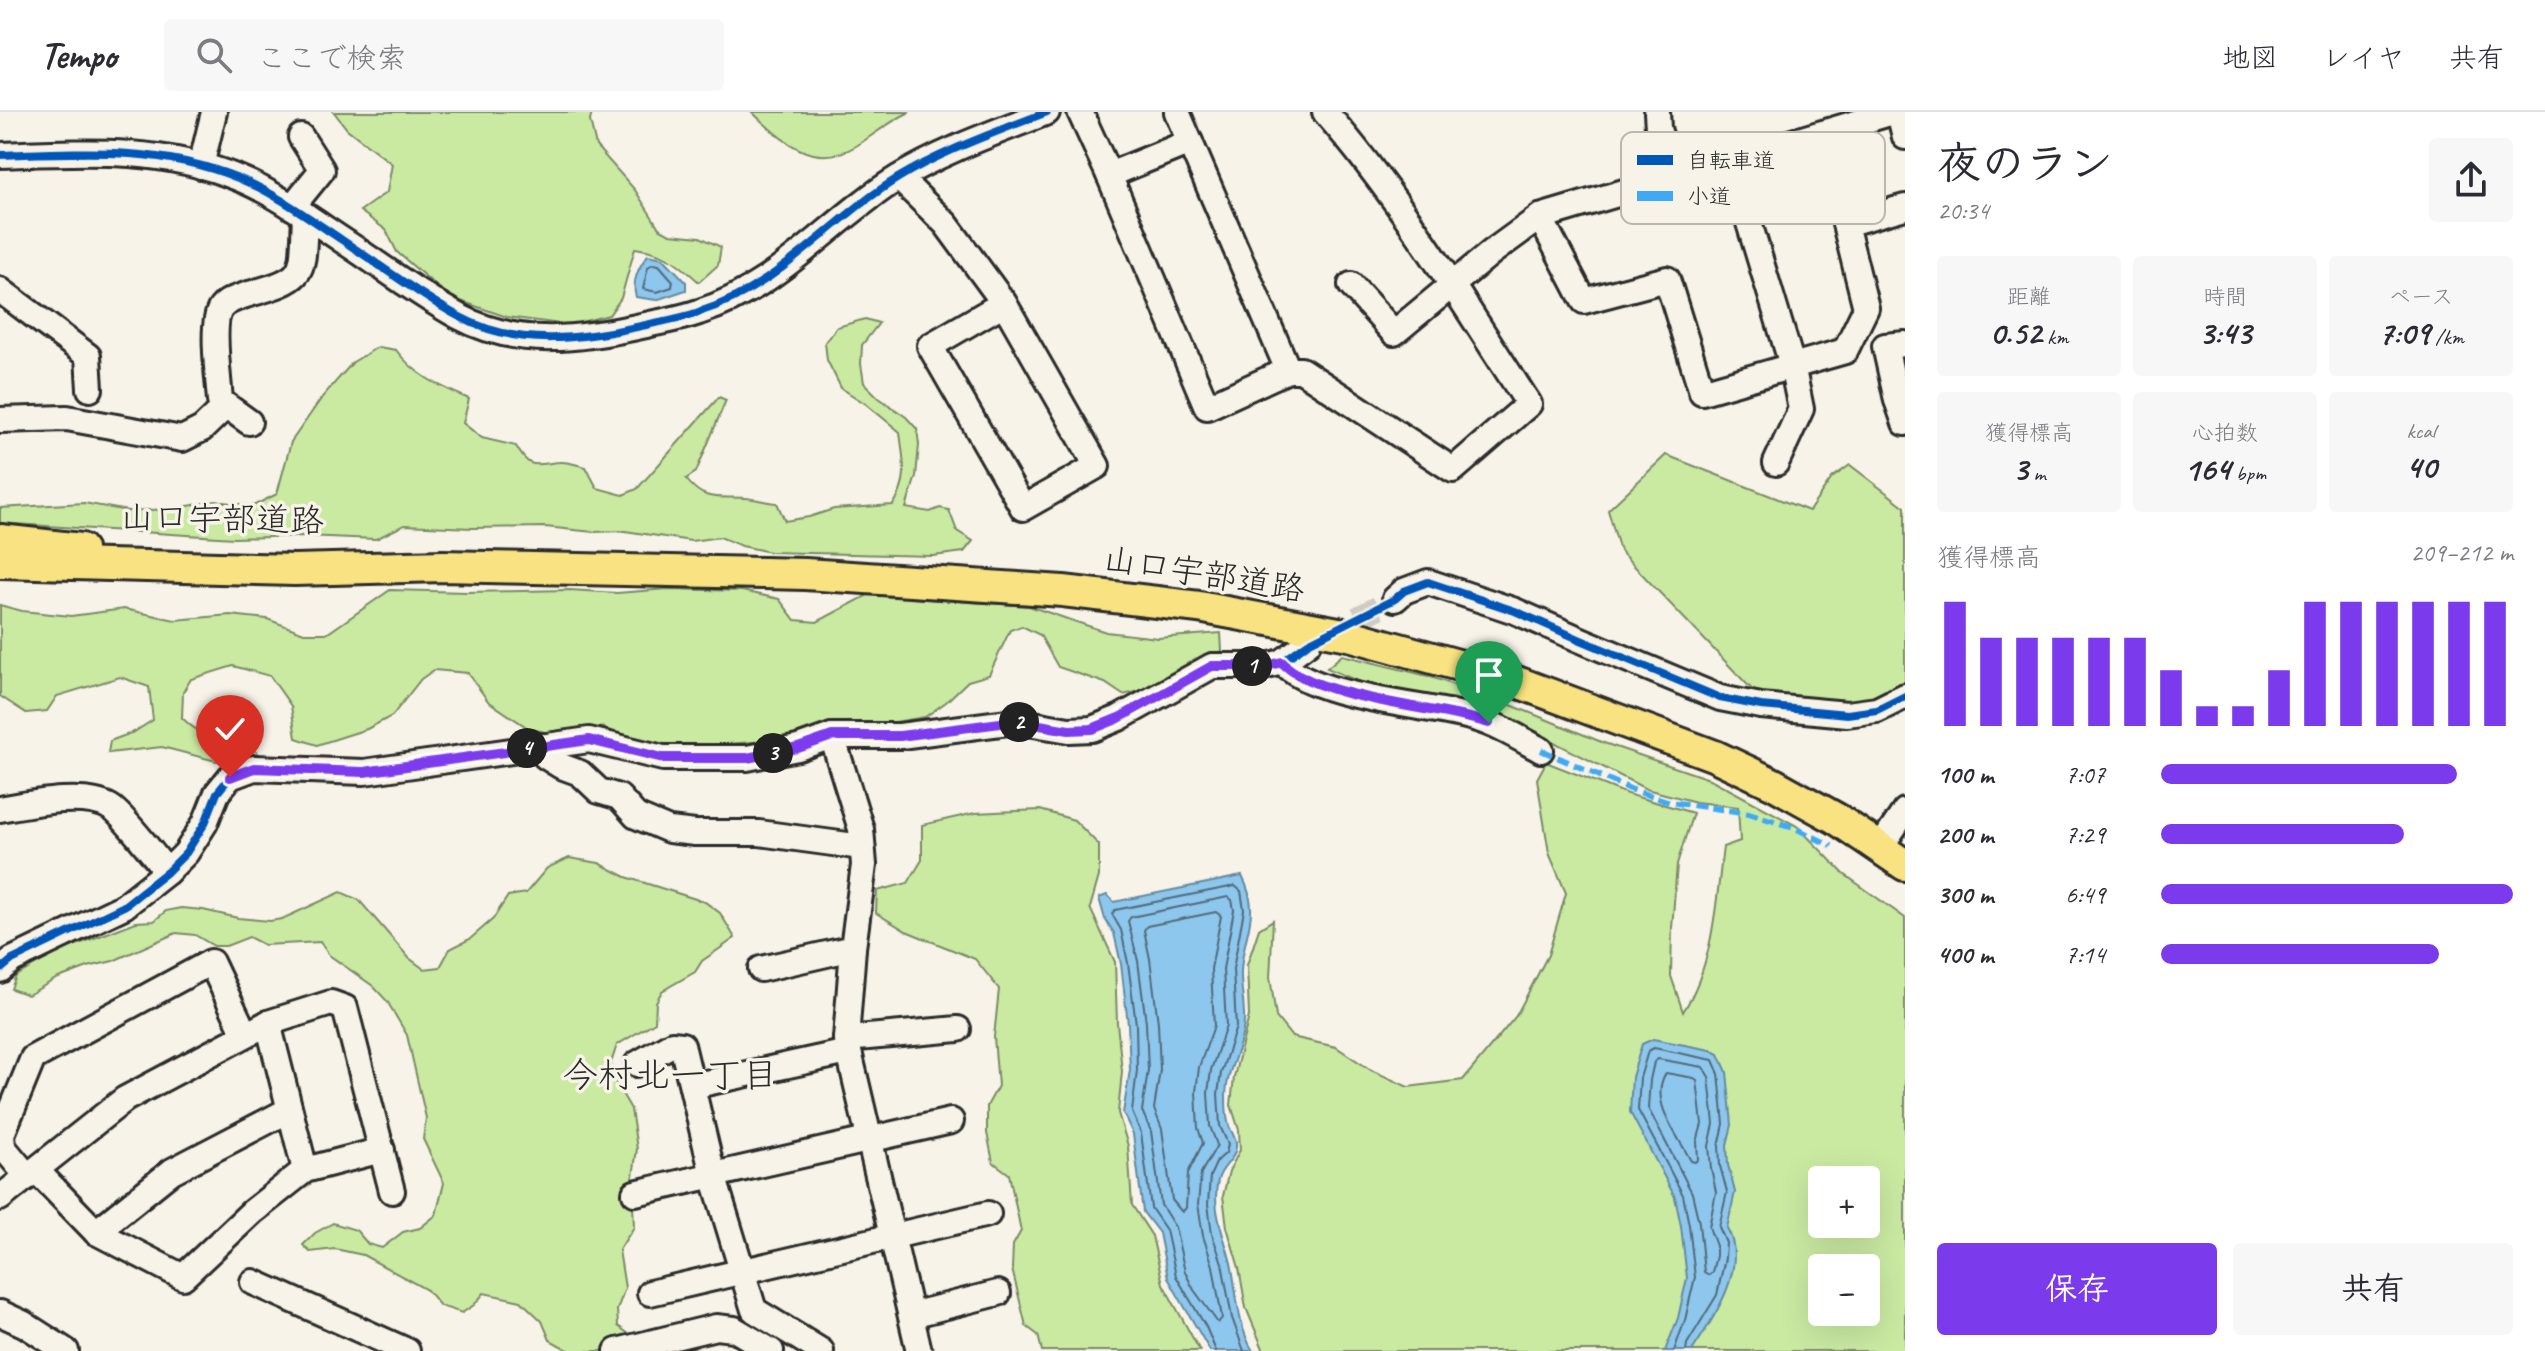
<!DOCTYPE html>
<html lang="ja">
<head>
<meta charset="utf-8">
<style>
  body { margin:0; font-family:Caveat,"Klee One",sans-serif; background:#f7f7f7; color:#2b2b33; height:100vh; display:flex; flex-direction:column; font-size:30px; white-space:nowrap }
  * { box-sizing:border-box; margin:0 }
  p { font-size:26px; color:#7c7c81 }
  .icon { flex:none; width:44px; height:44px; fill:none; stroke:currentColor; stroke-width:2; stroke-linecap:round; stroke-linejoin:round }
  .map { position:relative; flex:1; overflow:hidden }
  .sheet { display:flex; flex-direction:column; background:#fff; width:640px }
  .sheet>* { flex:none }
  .tools { position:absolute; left:1808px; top:1054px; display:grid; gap:16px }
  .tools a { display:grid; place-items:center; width:72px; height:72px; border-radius:8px; background:#fff; box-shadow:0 8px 32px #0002; font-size:40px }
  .pin { position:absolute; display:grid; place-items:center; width:68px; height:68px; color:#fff; margin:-82px -34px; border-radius:50% 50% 50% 0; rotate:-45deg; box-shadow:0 0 8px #0007 }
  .pin .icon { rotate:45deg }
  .km { position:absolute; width:40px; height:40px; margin:-20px; border-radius:50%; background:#222; color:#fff; font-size:22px; line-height:40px; text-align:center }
  .round { display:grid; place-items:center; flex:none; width:84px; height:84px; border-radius:8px; background:#f7f7f7 }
  .summary { display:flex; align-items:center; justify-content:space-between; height:136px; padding:0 32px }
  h1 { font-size:44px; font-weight:700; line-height:60px }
  .metrics { display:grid; grid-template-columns:repeat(3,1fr); gap:12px; height:136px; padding:8px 32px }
  .metrics div { display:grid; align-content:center; border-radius:8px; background:#f7f7f7; text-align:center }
  .metrics b { font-size:34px; font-weight:700 }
  .metrics small { font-size:22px; font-weight:400 }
  .metrics p { font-size:22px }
  .chart { height:224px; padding:16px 32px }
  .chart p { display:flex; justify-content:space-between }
  .chart svg { width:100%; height:144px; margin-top:8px; stroke:#7c3aed; stroke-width:6 }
  .primary-button { display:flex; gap:16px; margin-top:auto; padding:16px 32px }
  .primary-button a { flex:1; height:92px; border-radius:8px; background:#7c3aed; color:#fff; font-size:32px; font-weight:700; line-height:92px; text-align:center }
  .primary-button a+a { background:#f7f7f7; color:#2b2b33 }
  ul { padding:0 32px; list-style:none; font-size:26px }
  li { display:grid; grid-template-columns:128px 96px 1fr; align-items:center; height:60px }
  li i { height:20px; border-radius:10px; background:#7c3aed }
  header { display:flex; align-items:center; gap:48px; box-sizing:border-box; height:112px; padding:0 40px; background:#fff; border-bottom:2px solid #e1e1e2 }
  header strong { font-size:38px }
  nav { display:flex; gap:44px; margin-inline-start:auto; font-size:28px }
  .search { width:560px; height:72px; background:#f7f7f7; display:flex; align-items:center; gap:20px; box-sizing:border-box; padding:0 28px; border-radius:8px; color:#7c7c81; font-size:30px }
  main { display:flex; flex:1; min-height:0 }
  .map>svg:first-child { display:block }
</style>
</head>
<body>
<header>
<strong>Tempo</strong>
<div class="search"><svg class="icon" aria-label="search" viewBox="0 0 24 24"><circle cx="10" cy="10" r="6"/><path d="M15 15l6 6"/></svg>ここで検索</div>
<nav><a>地図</a><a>レイヤ</a><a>共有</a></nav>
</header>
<main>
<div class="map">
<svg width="1905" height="1239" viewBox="0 0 1905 1239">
  <rect width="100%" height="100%" fill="#f7f3e8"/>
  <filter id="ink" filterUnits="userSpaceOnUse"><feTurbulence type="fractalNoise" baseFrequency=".0125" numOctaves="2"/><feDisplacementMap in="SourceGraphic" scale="16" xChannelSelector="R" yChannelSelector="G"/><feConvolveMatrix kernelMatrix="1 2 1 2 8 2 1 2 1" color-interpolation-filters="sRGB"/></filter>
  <g filter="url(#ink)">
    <g fill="#caeaa2" stroke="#7a8a66" stroke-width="2" fill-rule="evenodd">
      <path d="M334,0h258l-2,9 6,25 39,44 24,38 11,6 30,3 21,10 -3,18 -19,17c-22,-20 -33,-30 -64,-34l-14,50 -12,17 -40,10 -62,-8 -58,-20 -52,-45 -11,-22 -26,-19 27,-19 5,-28 -45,-35z"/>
      <path d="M752,0h158c-20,9 -35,22 -54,34 -42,25 -74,-5 -104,-34z"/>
      <path d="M865,207l14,4 -17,22 -1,19 3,19 15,15 27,19 11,12 2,16 -3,31 -10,32 24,4 10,-4 9,2 8,21 16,10 -9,11 -31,4 -163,-4 -28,-6 -22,-9 -29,4 -66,-10 -31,1 -49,-5 -73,1 -68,-3 -28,14 -72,-3 -70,2 -234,-15v-15l84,-5 44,8 43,-2 45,-8 37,5 24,-12 14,-52 32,-46 30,-34 25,-15 18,3c21,27 42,35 73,49l-6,24 19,15 34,8c14,25 19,18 43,16 9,-1 18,3 27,5l11,21 26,7 14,-6 82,-92 7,3 -30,72 -10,7c19,24 32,17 59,19 11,1 21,4 32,5l8,18 24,-4 25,-8 59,-4c17,-24 10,-45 7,-73l-34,-28 -25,-16 -14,-28 -2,-18 12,-15z"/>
      <path d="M1666,343l143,56 23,-33 18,-13 55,42v179l-41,18 -103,-5 -141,-148 -12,-41z"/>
      <path d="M668,477l74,2 37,8 16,21 22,2 51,-27 161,11 77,26 52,6 63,-5 1,18 -73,38 -26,6 -18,-12 -47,-16 -18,-32 -18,-9 -12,4 -21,45 -21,6 -22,21 -21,15 -36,6 -46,1 -28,4 -37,12 -65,5h-43l-46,-4 -21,-14 -17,3 -37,3 -21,-5 -40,-27 -20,-28 -34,-3 -13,9 -29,37 -25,13 -50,16 -21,-7 -5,-32 -21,-30 -37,-10 -42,13 -8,13 -1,26c5,4 10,10 16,12 23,9 46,3 64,28l-46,3 -54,-14 -54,6 2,-12 24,-9 19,-12 -4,-33 -29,-10 -63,19 -10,15 -21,2 -26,-17v-91l22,6 49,5 53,-7 51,11 55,-5 37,4 37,14h24l62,-43 77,2 103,-2 47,3z"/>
      <path d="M1342,543l86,21 83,29 93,38 108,37 85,46 47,48 61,44v433h-641l-18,-43 -7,-40 -12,-41 -4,-31 6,-25 11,-21 -1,-20 -8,-25 3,-28 15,-61 -2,-51 12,-36 14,-9 -3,57 6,40 16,20 44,10 35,23 37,17 55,-7 53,-64 32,-61 18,-62 -17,-40 -12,-74 9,-17 81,32 66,19 -16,51 -5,64 -1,48 12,36c31,-49 33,-109 40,-165l17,-6 -2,-34 -42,-5 -50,-13 -141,-72 -43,-12 -93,-19 -42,-18zM1822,1068h44v44h-44zM1822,1156h44v44h-44z"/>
      <path d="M1040,698l34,10 25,25v31l-9,32 25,54 2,61 5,48 -4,42 10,33 4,59 20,31 11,48 37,67h-158l-4,-16 -12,-9 -14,-57 1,-24 8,-14 -12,-57 -16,-12 -6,-29v-27l11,-20 -4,-49 5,-48 -24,-30 -69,-28 -30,-18 1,-22 31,-8 14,-23v-35l53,-12z"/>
      <path d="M569,746l30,5 27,14 79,25 15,11 15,25 -33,23 -7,11 -33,19 -6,11 -1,20 -38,23 -6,18 6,22 14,24 6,40 -5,34 2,44 -15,23 6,38 -8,22 1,16 11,8 2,6 -27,11h-34l-20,-11 -8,-19 -21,-20 -37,-8 -10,12 -12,8 -22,-7 -13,-16 -64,-35 -28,-6 -25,3 -7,-7 12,-12 18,-10 23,7 12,14 14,4 21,-16 17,-4 16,-13 8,-32 -21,-44 3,-21 -19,-83 -20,-34 -14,-15 -44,-31 -9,-13 -56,3 -15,-8 -23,9h-12l-19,-11 -19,-2 -63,28 -25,6 -32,12 -28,16 -17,-6 5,-13 42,-24 78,-30 18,-1 12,-10 15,-3 22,2 35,8 32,3 12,-2 59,-27 18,8 50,58 15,11 16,-2 10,-18 20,-10 23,-20 15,-23 18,-3 21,-25z"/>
    </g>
    <g fill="#8dc7ed" stroke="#66899f" stroke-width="2">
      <path d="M648,143l15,3 23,24v8l-30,10 -20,-3c-5,-15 3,-31 12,-42z"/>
      <path d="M1242,764c20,39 1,56 -1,95 -1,19 6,42 2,60 -4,22 -17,42 -17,65 0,9 0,21 3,30 2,5 6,11 7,17 2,16 -15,22 -18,37 -7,29 6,55 13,83 6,29 6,62 22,88h-43l-42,-73 -9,-45 -16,-21 -10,-78 -10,-21 7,-43 -2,-46 -7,-60 -7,-31 -9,-14 -6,-21 8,-3 7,7z"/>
      <path d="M1653,927l58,11 8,4 8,18 5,53 -5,20 1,20 7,27 -8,36c22,39 -13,90 -35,123h-27l13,-33 9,-40 -6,-52 -6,-29 -45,-85 2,-35 10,-33z"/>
    </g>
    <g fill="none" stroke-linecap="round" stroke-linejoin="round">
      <g stroke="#526979" stroke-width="2">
        <path d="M653,152l6,1 14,16 -1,6 -15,5 -14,-3 5,-22z"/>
        <path d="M1228,785l4,3 2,10 -11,59 3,57 -15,44 -3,23 2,33 7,19 -16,28 -3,31 5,32 10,30 9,52 -4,5 -24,-33 -9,-18 -10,-45 -14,-22 -10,-74 -9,-20 6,-41 -2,-47 -8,-62 -10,-40 3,-4z"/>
        <path d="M1216,800l5,4 -10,53 3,57 -15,41 -3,25 2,36 5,15 -15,30 -2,35 -4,4 -10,-12 -10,-71 -8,-20 6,-39 -2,-47 -8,-64 -6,-29 3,-4z"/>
        <path d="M1658,947l45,8 6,10 5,47 -5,22 2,22 5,24 -7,35 7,19v10l-4,16 -3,3 -5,-3 -5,-49 -7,-30 -44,-85 2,-28 4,-18z"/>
        <path d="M1666,961l28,5 3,2 5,44 -5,18 1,17 -3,3 -4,-1c-13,-26 -43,-60 -25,-88z"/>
        <path d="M1216,1239l-10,-24 -30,-51 -10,-46 -15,-22 -10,-75 -9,-21 5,-42 -1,-46 -8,-61 -7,-33 -9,-16 3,-4 120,-24 6,5 3,19 -11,59 3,58 -15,46 -3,21 2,32 8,18 -2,9 -9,8 -7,15 -2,28 4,30 10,29 10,55 12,33"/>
        <path d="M1674,1239l11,-31 10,-43 -6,-52 -6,-30 -45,-85 2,-32 8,-27 6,-3 59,12 6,14 5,50 -5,22 1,20 7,26 -8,35 7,16 -1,15 -8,37 -30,49 -1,7"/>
      </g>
      <path stroke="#cecbc2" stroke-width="24" stroke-dasharray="24 12" stroke-linecap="butt" d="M1325,523l70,-36"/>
      <g stroke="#2b2b2b" stroke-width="30">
        <g id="minor">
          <path d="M1080,0l29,63 98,232 81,-37h13l152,100 76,-66c-65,-99 -126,-203 -204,-292"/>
          <path d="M1177,0l111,258"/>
          <path d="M1657,0l1,16 13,50"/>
          <path d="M1899,0l6,25"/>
          <path d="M0,43c82,-3 160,-9 238,23 37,15 71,40 104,62 38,25 76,54 116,76 60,33 125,23 188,9 18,-4 36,-7 53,-13 79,-24 131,-92 199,-134 46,-28 99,-46 149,-66"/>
          <path d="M1730,48l62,205 9,44 -25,54"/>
          <path d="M201,54l13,-54"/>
          <path d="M1109,63l81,-33"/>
          <path d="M899,66l47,46 58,79"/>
          <path d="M292,95l30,-37 -21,-33"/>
          <path d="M1540,105l44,84 83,-22 35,113 143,-41 21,-43 -21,-84 60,-17"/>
          <path d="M1351,173l43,48 98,-81 48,-35 353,-105"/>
          <path d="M0,178l88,66 2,33"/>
          <path d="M1004,191l93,163 -74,42 -93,-162z"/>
          <path d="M1905,287l-8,1 8,23"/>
          <path d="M1897,288l-12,-54 20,-2"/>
          <path d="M0,308l67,-2 115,21 20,-10 24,-23"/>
          <path d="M249,310l-29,-21c-1,-19 -10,-79 1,-93 6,-8 19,-11 28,-14 60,-17 53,-19 56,-79"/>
          <path d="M1395,487l9,-8 24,-9 87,29 66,29 139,58 41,8 86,8 30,-4 28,-14"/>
          <path d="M1282,550c32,37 144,42 192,56 24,7 45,20 67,32"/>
          <path d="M832,624l29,93 3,36 -11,83 -7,91 73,312"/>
          <path d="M540,634l5,10 16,10 19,7 19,18 20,6 17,19 33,14 26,3h64l103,14"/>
          <path d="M0,697c29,-5 83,-17 110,-2 11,6 47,52 57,65"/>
          <path d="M1880,736l25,-37"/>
          <path d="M761,857l92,-21"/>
          <path d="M0,858l12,-10 112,-54 43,-34 19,-19 19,-30 12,-30 13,-16 24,-9 110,4 225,-32 74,18h84l51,-10 34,-12h68l116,-15 53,9 23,-1 27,-11 93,-52h55l15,-4 26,-19"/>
          <path d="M268,911l37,147"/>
          <path d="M846,927l112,-10"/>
          <path d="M637,952l35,-20 10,1 31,130 41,135 67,41"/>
          <path d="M692,974l156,-34"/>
          <path d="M36,1058l60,62 87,45 69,-65 53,-42 77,-20"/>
          <path d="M28,1065l-25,-30 -1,-13 31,-76 178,-96 34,72"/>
          <path d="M635,1081l316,-72"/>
          <path d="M0,1086l125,-99 143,-76 63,-20 14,5 47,183"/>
          <path d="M96,1120l76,-61 117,-61"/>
          <path d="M253,1170l154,69"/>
          <path d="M650,1181l338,-79"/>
          <path d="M0,1201l24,11 42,27"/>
          <path d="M911,1203l87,-22"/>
          <path d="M617,1239l99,-24 18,2 37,22"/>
        </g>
      </g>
      <g stroke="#2b2b2b" stroke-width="36">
        <g id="major">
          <path d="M0,428l81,9"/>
          <path d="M0,450l295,8 148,-4 362,8 258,17 136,16 150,28 160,44 206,77 59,28 63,35 68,46"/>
        </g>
      </g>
      <use href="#minor" stroke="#f7f3e8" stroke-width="24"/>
      <use href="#major" stroke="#f8e281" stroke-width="30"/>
      <path stroke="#3fa9f5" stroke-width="6" stroke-dasharray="12 6" stroke-linecap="butt" d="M1541,638l89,39 40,13 79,11 46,15 37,18"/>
      <g stroke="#f7f3e8" stroke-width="13">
        <g id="cycleway">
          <path d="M0,43c82,-3 160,-9 238,23 37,15 71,40 104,62 38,25 76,54 116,76 60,33 125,23 188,9 18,-4 36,-7 53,-13 79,-24 131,-92 199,-134 46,-28 99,-46 149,-66"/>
          <path d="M0,858l12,-10 112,-54 43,-34 19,-19 19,-30 12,-30 13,-16 24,-9 110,4 225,-32 74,18h84l51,-10 34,-12h68l116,-15 53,9 23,-1 27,-11 93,-52h55l15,-4 26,-19 87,-44 9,-8 24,-9 87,29 66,29 139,58 41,8 86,8 30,-4 28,-14"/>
        </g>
      </g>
      <use href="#cycleway" stroke="#0057b8" stroke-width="8"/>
    </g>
  </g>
  <g fill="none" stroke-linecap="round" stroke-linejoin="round" filter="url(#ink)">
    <g stroke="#fff" stroke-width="16">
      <path id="route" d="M230,665l24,-9 110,4 225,-32 74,18h84l51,-10 34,-12h68l116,-15 53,9 23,-1 27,-11 93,-52h55l15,-4c32,37 157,45 207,61"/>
    </g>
    <use href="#route" stroke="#7c3aed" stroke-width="10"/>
  </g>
  <g text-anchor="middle" stroke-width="7" stroke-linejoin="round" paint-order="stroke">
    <g font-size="34" fill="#2b2b2b" stroke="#f7f3e8">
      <text transform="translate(222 406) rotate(1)" y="12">山口宇部道路</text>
      <text transform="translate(1204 461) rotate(9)" y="12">山口宇部道路</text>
    </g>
    <g font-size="36" fill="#2b2b2b" stroke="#f7f3e8">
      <text x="670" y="975">今村北一丁目</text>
    </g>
  </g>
  <rect x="1621" y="20" width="264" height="92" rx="12" fill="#f7f3e8" stroke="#bab7af" stroke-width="2"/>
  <rect x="1637" y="43" width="36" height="10" fill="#0057b8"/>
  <rect x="1637" y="79" width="36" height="10" fill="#3fa9f5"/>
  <g font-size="22" fill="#2b2b2b">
    <text x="1687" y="56">自転車道</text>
    <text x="1687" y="92">小道</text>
  </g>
</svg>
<div class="tools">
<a>+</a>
<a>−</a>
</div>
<div class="pin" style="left:1489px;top:611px;background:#1e9e55"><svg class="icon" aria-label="arrive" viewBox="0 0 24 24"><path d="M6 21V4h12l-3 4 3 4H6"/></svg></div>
<div class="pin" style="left:230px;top:665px;background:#d93025"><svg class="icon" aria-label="check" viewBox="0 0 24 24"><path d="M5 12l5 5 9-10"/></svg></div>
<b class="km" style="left:1252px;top:554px">1</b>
<b class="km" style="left:1019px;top:610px">2</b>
<b class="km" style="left:773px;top:641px">3</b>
<b class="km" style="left:527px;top:636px">4</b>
</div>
<section class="sheet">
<div class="summary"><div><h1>夜のラン</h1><p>20:34</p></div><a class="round"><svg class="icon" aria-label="share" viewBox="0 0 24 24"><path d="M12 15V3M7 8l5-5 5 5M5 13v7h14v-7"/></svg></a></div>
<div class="metrics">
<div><p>距離</p><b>0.52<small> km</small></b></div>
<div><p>時間</p><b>3:43</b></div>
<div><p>ペース</p><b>7:09<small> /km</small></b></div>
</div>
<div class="metrics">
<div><p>獲得標高</p><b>3<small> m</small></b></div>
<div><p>心拍数</p><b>164<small> bpm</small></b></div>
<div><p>kcal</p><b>40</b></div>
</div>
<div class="chart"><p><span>獲得標高</span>209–212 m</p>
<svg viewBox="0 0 160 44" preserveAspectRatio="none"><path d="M5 44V6M15 44V17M25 44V17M35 44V17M45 44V17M55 44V17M65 44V27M75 44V38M85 44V38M95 44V27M105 44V6M115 44V6M125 44V6M135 44V6M145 44V6M155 44V6"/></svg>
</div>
<ul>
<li><b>100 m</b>7:07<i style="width:84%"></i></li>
<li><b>200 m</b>7:29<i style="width:69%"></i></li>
<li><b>300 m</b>6:49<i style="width:100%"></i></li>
<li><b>400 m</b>7:14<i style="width:79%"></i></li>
</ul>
<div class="primary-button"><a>保存</a><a>共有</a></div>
</section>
</main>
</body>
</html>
